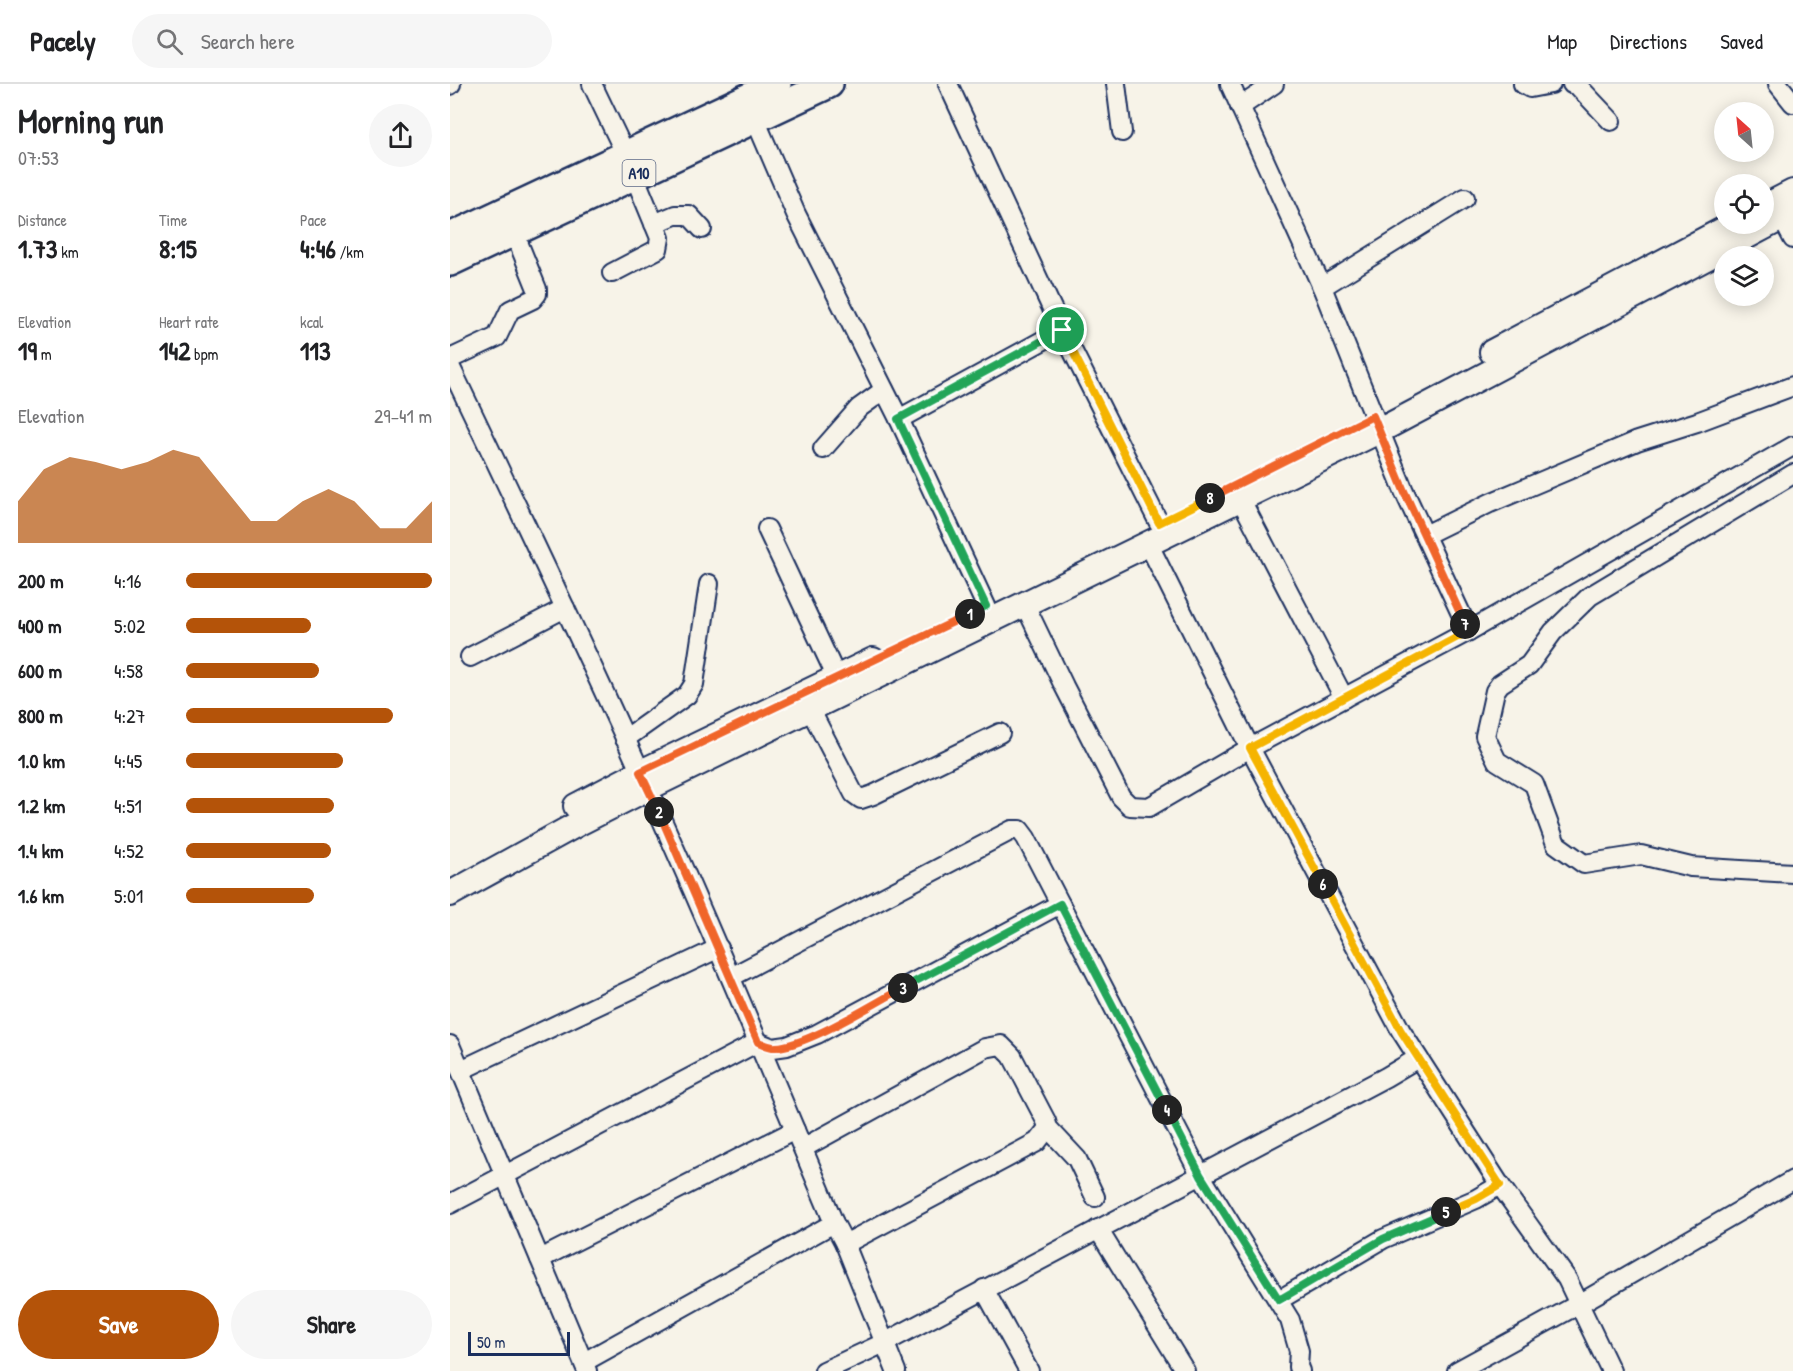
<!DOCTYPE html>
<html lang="en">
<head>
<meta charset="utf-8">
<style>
  body { margin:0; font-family:"Patrick Hand",sans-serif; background:#f6f6f6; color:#202124; height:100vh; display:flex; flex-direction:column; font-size:22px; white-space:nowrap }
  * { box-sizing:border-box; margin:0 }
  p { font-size:20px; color:#757577 }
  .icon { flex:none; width:33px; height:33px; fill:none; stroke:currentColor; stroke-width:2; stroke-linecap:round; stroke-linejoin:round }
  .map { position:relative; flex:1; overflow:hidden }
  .panel { display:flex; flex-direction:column; background:#fff; width:450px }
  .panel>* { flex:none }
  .needle { width:39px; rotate:333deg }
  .controls { position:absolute; left:1264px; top:18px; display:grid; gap:12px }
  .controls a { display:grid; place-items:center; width:60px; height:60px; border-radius:50%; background:#fff; box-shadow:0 3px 15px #0003; font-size:30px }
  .scale { position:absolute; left:18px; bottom:15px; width:102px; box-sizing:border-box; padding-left:6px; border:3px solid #1b2f5e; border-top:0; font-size:16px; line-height:21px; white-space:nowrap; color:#1b2f5e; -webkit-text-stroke:4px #f7f3e8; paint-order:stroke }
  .pin { position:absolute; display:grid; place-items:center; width:51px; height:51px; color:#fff; margin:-26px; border:3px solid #fff; border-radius:50%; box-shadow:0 2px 6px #0007 }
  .km { position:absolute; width:30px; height:30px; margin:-15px; border-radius:50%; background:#222; color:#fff; font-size:16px; line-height:30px; text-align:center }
  .round { display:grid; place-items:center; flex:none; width:63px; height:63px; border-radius:32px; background:#f6f6f6 }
  .overview { display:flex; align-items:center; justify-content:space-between; height:102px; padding:0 18px }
  h1 { font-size:33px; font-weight:700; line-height:45px }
  .figures { display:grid; grid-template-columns:repeat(3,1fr); gap:9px; height:102px; padding:6px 18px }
  .figures div { display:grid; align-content:center }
  .figures b { font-size:26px; font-weight:700 }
  .figures small { font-size:16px; font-weight:400 }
  .figures p { font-size:16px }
  .chart { height:168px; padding:12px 18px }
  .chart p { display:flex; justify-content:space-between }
  .chart svg { width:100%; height:108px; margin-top:6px; fill:#b45309; opacity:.7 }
  .button { display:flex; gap:12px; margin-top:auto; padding:12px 18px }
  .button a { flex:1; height:69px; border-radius:36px; background:#b45309; color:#fff; font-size:24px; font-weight:700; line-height:69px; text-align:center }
  .button a+a { background:#f6f6f6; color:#202124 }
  ul { padding:0 18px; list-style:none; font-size:20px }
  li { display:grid; grid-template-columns:96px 72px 1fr; align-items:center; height:45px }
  li i { height:15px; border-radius:8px; background:#b45309 }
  header { display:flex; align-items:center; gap:36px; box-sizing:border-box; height:84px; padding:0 30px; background:#fff; border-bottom:2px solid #e0e0e0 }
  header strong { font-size:28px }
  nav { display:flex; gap:33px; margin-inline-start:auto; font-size:21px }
  .search { width:420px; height:54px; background:#f6f6f6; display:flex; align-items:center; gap:15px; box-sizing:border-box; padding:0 21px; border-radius:33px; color:#757577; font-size:22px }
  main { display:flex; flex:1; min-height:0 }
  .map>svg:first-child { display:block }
</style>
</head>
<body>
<header>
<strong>Pacely</strong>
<div class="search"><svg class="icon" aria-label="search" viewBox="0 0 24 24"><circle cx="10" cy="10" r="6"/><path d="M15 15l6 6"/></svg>Search here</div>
<nav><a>Map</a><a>Directions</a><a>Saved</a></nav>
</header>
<main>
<section class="panel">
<div class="overview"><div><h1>Morning run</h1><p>07:53</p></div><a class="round"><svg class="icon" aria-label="share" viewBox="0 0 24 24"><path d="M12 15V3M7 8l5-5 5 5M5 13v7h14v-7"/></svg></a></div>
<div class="figures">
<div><p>Distance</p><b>1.73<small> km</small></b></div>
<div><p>Time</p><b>8:15</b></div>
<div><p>Pace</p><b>4:46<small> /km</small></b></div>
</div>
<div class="figures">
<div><p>Elevation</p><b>19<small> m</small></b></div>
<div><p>Heart rate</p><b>142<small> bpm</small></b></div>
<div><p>kcal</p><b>113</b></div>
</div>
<div class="chart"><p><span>Elevation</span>29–41 m</p>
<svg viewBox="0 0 160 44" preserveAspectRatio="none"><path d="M0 44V27L10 14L20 9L30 11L40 14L50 11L60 6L70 9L80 22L90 35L100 35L110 27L120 22L130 27L140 38L150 38L160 27V44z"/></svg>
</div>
<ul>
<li><b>200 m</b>4:16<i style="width:100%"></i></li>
<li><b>400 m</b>5:02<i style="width:51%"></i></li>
<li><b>600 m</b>4:58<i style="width:54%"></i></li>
<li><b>800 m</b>4:27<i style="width:84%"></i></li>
<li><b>1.0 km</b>4:45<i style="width:64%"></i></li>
<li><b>1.2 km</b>4:51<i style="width:60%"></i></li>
<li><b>1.4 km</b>4:52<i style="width:59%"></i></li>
<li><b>1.6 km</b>5:01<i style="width:52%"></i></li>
</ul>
<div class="button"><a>Save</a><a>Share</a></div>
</section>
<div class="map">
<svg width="1343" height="1287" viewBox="0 0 1343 1287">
  <rect width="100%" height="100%" fill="#f7f3e8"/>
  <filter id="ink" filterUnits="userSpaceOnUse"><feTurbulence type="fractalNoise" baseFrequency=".0167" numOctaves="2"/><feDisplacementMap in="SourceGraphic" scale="12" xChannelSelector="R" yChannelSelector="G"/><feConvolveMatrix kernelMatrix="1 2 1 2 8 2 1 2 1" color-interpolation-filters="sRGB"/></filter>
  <g filter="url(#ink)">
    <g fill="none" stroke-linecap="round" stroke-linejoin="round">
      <g stroke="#1b2f5e" stroke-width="22">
        <g id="minor">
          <path d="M142,0l34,71"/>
          <path d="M498,0l114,246 97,193"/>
          <path d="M666,0l6,48"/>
          <path d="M780,0l92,203 82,204 65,140"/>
          <path d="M1073,0l7,4 21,-4"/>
          <path d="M1122,0l6,2 33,35"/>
          <path d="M1328,0l15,19"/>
          <path d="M0,1l1,-1"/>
          <path d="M790,23l34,-23"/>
          <path d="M305,35l41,95 103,205 87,187"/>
          <path d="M1332,134l11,21"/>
          <path d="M204,140l21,-9h14l13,14"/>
          <path d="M162,189l46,-24 2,-11 -26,-63"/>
          <path d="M872,203l143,-89"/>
          <path d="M0,275l47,-22 13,-27 23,-11 4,-5v-5l-23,-57"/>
          <path d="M0,282c67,140 135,281 198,423 65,143 125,289 186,434l11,21 51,127"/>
          <path d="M449,335l163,-89"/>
          <path d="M373,365l36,-41 25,-18"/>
          <path d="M1343,390l-203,122 -37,36 -24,33 -29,19 -5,7 -10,45 12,25 37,23 22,60 28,20 57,-9 50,12 102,6"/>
          <path d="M791,416l103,198"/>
          <path d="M317,445l70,149"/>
          <path d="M975,451l65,-32 147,-62 60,-19 96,-36"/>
          <path d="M699,461l101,203 151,283 99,154 67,94 44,92"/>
          <path d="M575,521l39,81 57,111 9,9 19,1 101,-59 219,-117 324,-185"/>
          <path d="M20,573l95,-49"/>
          <path d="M360,625l44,85 7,5 12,-4 127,-62"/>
          <path d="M175,655l62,-44 7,-11 15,-100"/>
          <path d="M281,893l281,-147h8l6,8 175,338 89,144 9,31 -1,16 2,4"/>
          <path d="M0,961l137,326"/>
          <path d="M11,986l258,-122"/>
          <path d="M353,1064l182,-100 16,-3 11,11 34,65 2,7 29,31 18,38"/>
          <path d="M0,1120l308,-162 15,6 14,-2 30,-12 243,-130"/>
          <path d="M648,1145l87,142"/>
          <path d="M395,1160l192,-102 11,-14"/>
          <path d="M90,1175l255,-129"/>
          <path d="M534,1205l45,82"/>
          <path d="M829,1216l104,-61 93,-40 24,-14"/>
          <path d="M134,1278l250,-139"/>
          <path d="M374,1287l60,-28 502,-266 32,-19"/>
          <path d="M1007,1287l122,-67 214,-124"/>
        </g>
      </g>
      <g stroke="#1b2f5e" stroke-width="28">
        <g id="major">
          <path d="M1314,123l29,-15"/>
          <path d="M1042,268l242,-128"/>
          <path d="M126,722l65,-34 232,-112"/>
          <path d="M0,810l131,-72 67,-34 731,-357 414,-219"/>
        </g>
      </g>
      <g stroke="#1b2f5e" stroke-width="32">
        <g id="highway">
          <path d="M0,153l327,-153"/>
          <path d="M0,178l379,-178"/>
        </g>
      </g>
      <use href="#minor" stroke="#f7f3e8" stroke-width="18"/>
      <use href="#major" stroke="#f7f3e8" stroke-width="24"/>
      <use href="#highway" stroke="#f7f3e8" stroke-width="27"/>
    </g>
  </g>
  <g fill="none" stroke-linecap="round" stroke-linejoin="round" filter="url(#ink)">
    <g stroke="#fff" stroke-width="12">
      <path id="split-1" d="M520,530l16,-8 -88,-187 164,-89"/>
    </g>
    <g stroke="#fff" stroke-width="12">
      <path id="split-2" d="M209,728l-19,-40 330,-158"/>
    </g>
    <g stroke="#fff" stroke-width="12">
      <path id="split-3" d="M209,728l99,230c6,2 12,6 18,5 31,-1 97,-43 127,-59"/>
    </g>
    <g stroke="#fff" stroke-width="12">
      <path id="split-4" d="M453,904l157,-84 107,206"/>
    </g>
    <g stroke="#fff" stroke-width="12">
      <path id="split-5" d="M717,1026l34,66 78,124 104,-61 63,-27"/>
    </g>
    <g stroke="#fff" stroke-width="12">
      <path id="split-6" d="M873,800l78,147 99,154 -24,14 -30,13"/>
    </g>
    <g stroke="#fff" stroke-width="12">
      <path id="split-7" d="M873,800l-73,-136 219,-117 -4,-7"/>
    </g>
    <g stroke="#fff" stroke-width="12">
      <path id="split-8" d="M760,414l163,-82 31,75 61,133"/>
    </g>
    <g stroke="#fff" stroke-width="12">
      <path id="split-9" d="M612,246l97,193 51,-25"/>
    </g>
    <use href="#split-1" stroke="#22a559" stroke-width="8"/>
    <use href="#split-2" stroke="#f0652b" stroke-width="8"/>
    <use href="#split-3" stroke="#f0652b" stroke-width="8"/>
    <use href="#split-4" stroke="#22a559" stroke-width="8"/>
    <use href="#split-5" stroke="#22a559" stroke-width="8"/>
    <use href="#split-6" stroke="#f5b400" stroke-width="8"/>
    <use href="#split-7" stroke="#f5b400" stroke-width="8"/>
    <use href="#split-8" stroke="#f0652b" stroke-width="8"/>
    <use href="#split-9" stroke="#f5b400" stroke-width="8"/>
  </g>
  <g text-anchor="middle" stroke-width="5" stroke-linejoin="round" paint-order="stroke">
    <rect fill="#f7f3e8" stroke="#5d6a87" stroke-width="1.5" x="172.5" y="76" width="33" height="26" rx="4.5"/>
    <g font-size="16" font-weight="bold" fill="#1b2f5e">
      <text x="189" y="95">A10</text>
    </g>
  </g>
</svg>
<div class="controls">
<a><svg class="needle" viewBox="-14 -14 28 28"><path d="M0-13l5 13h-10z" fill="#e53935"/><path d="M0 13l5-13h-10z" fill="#757577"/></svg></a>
<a><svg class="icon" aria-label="locate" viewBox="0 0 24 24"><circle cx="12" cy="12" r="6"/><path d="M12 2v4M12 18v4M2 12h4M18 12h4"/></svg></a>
<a><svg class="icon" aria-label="layers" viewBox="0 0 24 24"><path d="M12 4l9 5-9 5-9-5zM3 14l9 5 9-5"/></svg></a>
</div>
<div class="scale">50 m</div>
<div class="pin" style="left:612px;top:246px;background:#1e9e55"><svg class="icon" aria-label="arrive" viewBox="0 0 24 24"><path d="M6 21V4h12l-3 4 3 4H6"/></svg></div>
<b class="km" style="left:520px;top:530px">1</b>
<b class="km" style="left:209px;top:728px">2</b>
<b class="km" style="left:453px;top:904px">3</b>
<b class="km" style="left:717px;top:1026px">4</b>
<b class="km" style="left:996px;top:1128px">5</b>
<b class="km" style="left:873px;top:800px">6</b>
<b class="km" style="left:1015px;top:540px">7</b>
<b class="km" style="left:760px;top:414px">8</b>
</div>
</main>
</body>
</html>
